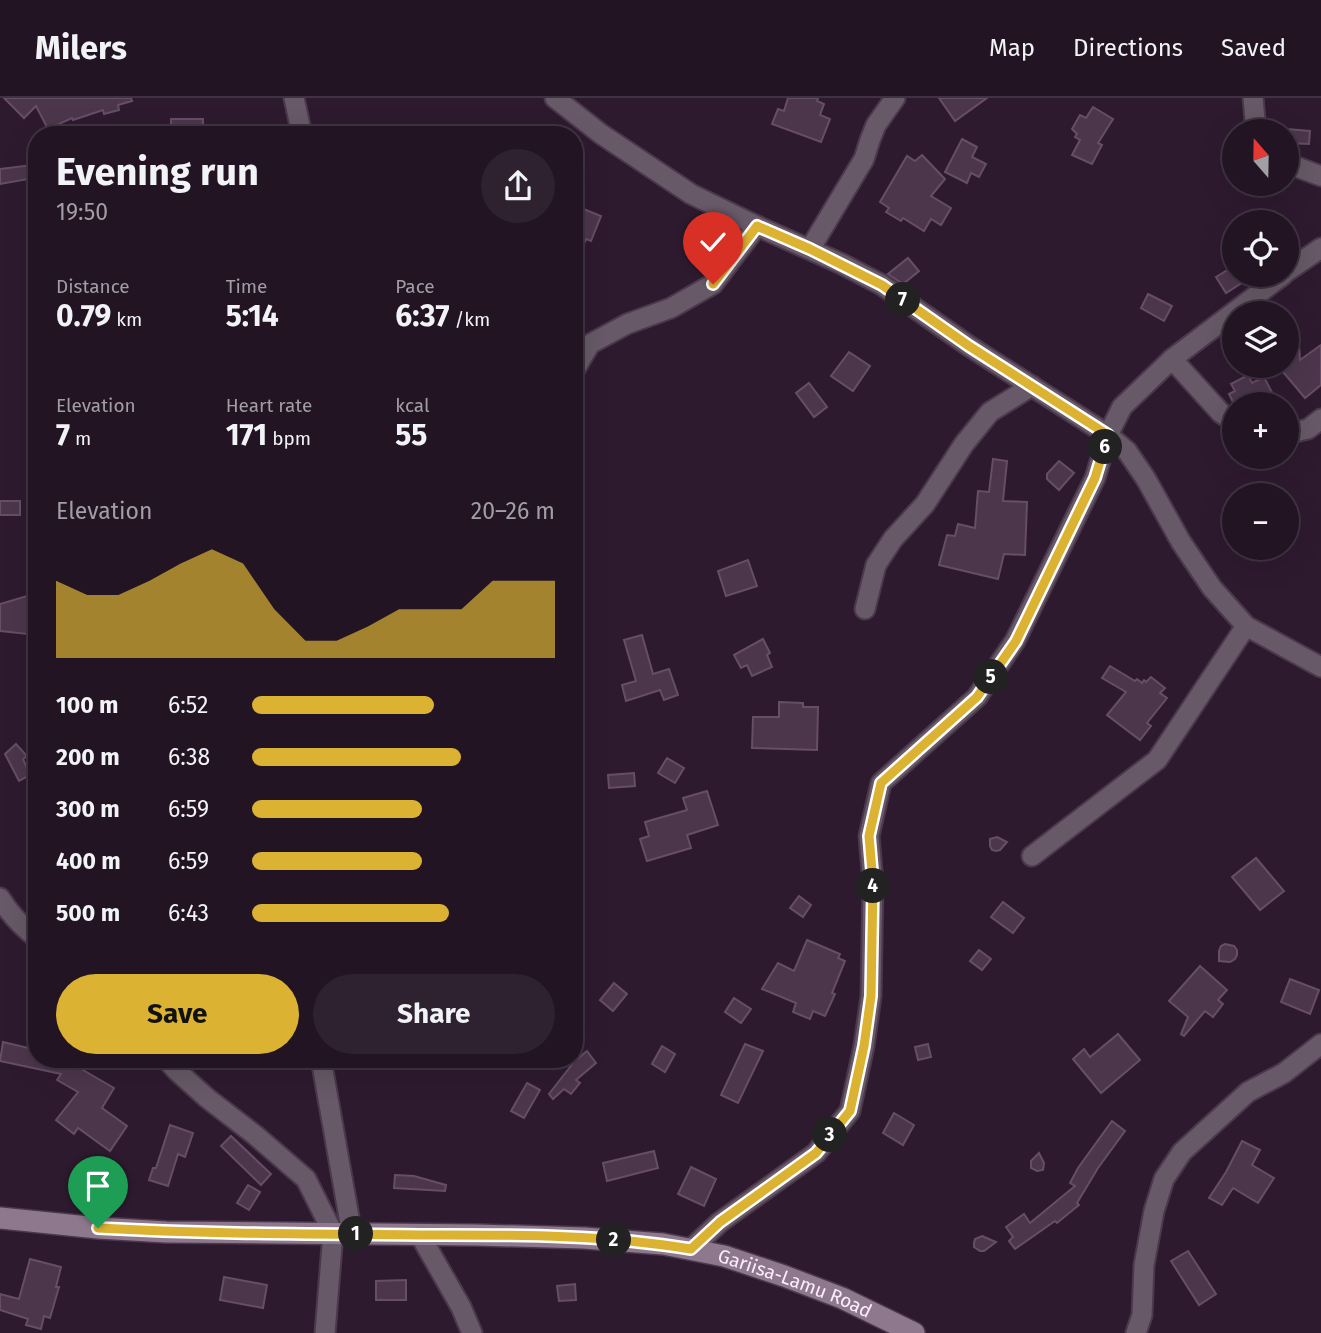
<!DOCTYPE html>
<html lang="en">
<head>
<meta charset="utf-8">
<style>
  body { margin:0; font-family:"Fira Sans",sans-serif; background:#2e2130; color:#f1f3f6; height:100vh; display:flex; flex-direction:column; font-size:26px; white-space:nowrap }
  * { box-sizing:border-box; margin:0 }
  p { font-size:23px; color:#a29ea6 }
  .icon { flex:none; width:38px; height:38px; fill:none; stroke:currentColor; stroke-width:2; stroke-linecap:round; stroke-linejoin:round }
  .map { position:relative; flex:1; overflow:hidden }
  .details { position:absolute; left:28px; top:28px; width:555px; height:942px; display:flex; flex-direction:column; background:#221423; border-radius:28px; box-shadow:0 7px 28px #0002,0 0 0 2px #3f3341 }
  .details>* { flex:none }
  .needle { width:46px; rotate:340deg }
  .tools { position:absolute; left:1222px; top:21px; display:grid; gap:14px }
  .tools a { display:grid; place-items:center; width:77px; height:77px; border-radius:50%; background:#221423; box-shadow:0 7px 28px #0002,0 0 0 2px #3f3341; font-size:35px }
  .pin { position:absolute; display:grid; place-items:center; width:60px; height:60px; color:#fff; margin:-72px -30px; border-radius:50% 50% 50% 0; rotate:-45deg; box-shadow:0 0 7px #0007 }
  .pin .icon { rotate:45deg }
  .km { position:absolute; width:35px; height:35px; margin:-18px; border-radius:50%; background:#222; color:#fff; font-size:19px; line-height:35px; text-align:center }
  .round { display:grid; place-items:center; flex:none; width:74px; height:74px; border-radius:37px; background:#2e2130 }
  .headline { display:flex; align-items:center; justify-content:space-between; height:119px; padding:0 28px }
  h1 { font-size:38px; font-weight:700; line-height:52px }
  .metrics { display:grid; grid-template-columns:repeat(3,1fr); gap:10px; height:119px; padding:7px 28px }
  .metrics div { display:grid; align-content:center }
  .metrics b { font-size:30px; font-weight:700 }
  .metrics small { font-size:19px; font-weight:400 }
  .metrics p { font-size:19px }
  .chart { height:196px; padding:14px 28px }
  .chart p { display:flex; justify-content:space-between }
  .chart svg { width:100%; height:126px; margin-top:7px; fill:#dcb233; opacity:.7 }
  .action { display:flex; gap:14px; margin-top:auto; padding:14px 28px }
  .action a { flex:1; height:80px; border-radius:42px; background:#dcb233; color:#111; font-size:28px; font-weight:700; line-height:80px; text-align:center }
  .action a+a { background:#2e2130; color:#f1f3f6 }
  ul { padding:0 28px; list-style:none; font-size:23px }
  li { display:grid; grid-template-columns:112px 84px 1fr; align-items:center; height:52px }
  li i { height:18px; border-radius:9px; background:#dcb233 }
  header { display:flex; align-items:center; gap:42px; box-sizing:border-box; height:98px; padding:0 35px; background:#221423; border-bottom:2px solid #3f3341 }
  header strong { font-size:33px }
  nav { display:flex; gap:38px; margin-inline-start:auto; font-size:24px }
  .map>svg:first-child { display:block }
</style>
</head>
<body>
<header>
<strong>Milers</strong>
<nav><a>Map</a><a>Directions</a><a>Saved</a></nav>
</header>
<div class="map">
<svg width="1321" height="1235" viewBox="0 0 1321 1235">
  <rect width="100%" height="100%" fill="#2e1a2f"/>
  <g fill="#4c364c" stroke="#664e66" stroke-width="2">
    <path d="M4,0h127l1,3 -14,4 1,5 -15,4 -1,-4 -30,10 -1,-2 -24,11 -12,-23 -12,12z"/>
    <path d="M788,0h30l-1,3 7,3 -4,11 10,4 -9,23 -49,-18 6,-15 6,2z"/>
    <path d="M939,0h48l-32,23z"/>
    <path d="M1093,9l20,12 -15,24 4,2 -10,19 -20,-9 8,-15 -5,-3 2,-3 -5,-5 8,-14 6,3z"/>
    <rect x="171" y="21" width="32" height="15"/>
    <path d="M1286,31l24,2 -1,13 -23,-1z"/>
    <path d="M962,41l15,8 -5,10 14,7 -7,13 -8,-4 -4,10 -22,-11z"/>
    <path d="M922,57l23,24 -14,17 20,12 -10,17 -10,-6 -7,12 -21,-13 -2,3 -15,-9 3,-4 -9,-6 27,-46 8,5z"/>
    <path d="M32,67l2,13 -34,6v-15z"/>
    <path d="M581,110l20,8 -10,25 -5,-2 -12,28v-41z"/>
    <path d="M908,160l11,13 -16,13 -15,-10z"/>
    <path d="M1234,168v9h20l-28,18 -10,-16z"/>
    <path d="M1148,196l24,12 -8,15 -23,-13z"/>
    <path d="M1299,247l1,15 21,-15v40l-16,13 -27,-32h8v-10z"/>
    <path d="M849,254l21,14 -17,25 -22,-15z"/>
    <path d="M1248,277l4,8 12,-6 14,27h-44l-5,-10 6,-3 -4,-7z"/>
    <path d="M809,285l18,24 -13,10 -18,-24z"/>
    <path d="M993,361l14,2 -4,40 24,1 -2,53 -21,-1 -6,25 -59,-14 8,-30 8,1 3,-12 17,4 3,-37 11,1z"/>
    <path d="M1059,363l15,12 -15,17 -12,-11v-5z"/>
    <rect x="0" y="403" width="20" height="14"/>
    <path d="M748,462l9,26 -31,10 -8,-25z"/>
    <path d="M37,495v42l-37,-4v-27z"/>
    <path d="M642,537l11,39 16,-5 9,26 -14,5 -4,-10 -34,11 -4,-16 14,-4 -12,-41z"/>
    <path d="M763,541l7,14 -3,2 5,12 -20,9 -5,-11 -6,3 -7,-13z"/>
    <path d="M1110,568l25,15 2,-2 5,4 2,-3 2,2 5,-5 14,11 -5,5 7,5 -20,25 4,3 -11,14 -33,-25 19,-23 -24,-14z"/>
    <path d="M779,604l24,1v4h15l-1,43 -65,-2 1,-31h26z"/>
    <path d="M16,646l11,12 -4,3 7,16 -11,6 -14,-27z"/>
    <path d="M667,660l17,10 -9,15 -17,-10z"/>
    <path d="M634,675l1,13 -26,2 -1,-13z"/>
    <path d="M707,693l11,34 -31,10 4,13 -44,13 -7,-22 9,-3 -4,-14 42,-12 -4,-12z"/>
    <path d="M997,739l10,5 -7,8 -4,1 -4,-1 -2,-4v-7z"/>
    <path d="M1256,760l28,33 -24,19 -28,-33z"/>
    <path d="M799,798l12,9 -8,12 -13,-9z"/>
    <path d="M1003,804l21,16 -11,15 -22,-16z"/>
    <path d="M807,842l33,14 -2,4 7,3 -13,32 3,1 -10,22 -12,-5 -3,8 -17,-7 3,-9 -34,-14 16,-26 16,8z"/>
    <path d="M1225,846l9,2 3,4v5l-2,4 -5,3 -11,-1v-10l2,-5z"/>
    <path d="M979,852l12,9 -9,11 -12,-9z"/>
    <path d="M1200,868l27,24 -9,10 5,4 -10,13 -8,-6 -21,25 -3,-2 7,-17 -19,-16z"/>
    <path d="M1290,881l29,11 -9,24 -29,-12z"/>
    <path d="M614,885l13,11 -14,17 -13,-11z"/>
    <path d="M734,900l17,11 -10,14 -16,-11z"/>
    <path d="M1118,936l22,26 -39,33 -28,-34 11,-10 6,8z"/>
    <path d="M3,944l34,8v9h27l50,29 -12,20 25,18 -17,25 -32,-23 -4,6 -18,-14 22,-28 -21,-12 4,-6 -61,-13z"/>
    <path d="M745,946l18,7 -25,52 -17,-8z"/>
    <path d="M928,946l3,13 -13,3 -3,-13z"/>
    <path d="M662,948l13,8 -10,18 -13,-8z"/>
    <path d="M587,953l9,12 -20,17 4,3 -9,11 -7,-5 -11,10 -4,-5 25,-32z"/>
    <path d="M527,985l13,7 -16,28 -13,-7z"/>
    <path d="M894,1015l20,12 -11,20 -20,-12z"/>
    <path d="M1112,1023l13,10 -27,37 -21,35 2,2 -22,18 -2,-2 -40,28 -6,-8 4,-4 -7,-10 18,-13 6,9 45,-37 -5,-3 8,-15z"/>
    <path d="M170,1027l23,8 -8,24 -7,-3 -10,32 -19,-6 4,-12h3z"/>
    <path d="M231,1038l40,38 -10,11 -40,-39z"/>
    <path d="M1242,1043l18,9 -8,15 22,13 -16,25 -25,-15 -11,17 -13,-7 17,-26z"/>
    <path d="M654,1053l4,17 -51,13 -4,-18z"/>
    <path d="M1039,1055l5,10 -1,7 -6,1 -6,-3v-7z"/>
    <path d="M691,1069l25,12 -12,27 -26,-12z"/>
    <path d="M395,1077l19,1 32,9 -1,6 -51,-3z"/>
    <path d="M248,1087l12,7 -11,18 -12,-7z"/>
    <path d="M982,1138l14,6 -12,9h-4l-6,-4v-4l1,-4z"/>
    <path d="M1188,1153l28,43 -17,11 -28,-44z"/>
    <path d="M30,1161l31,8 -5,20h3l-9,31 -6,-2 -3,13 -15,-4 2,-6 -28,-9v-16l19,5z"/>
    <path d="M224,1179l43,8 -4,23 -43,-8z"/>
    <path d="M406,1182v20h-30v-19z"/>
    <path d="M575,1186l1,16 -17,1 -2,-15z"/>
  </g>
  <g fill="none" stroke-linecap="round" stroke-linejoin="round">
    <g stroke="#4b384c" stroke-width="23">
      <g id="street">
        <path d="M294,0l8,37"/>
        <path d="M555,0l46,36 90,60 66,32 85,38 40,21 87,61 139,89 19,16 19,28 35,63 31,46 34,38 75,41"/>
        <path d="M1253,0l3,33"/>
        <path d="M1286,65l35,13"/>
        <path d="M810,151l54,-90 6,-19 6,-15 19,-27"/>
        <path d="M1286,174l35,-24"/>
        <path d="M1172,261l49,54 13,9"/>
        <path d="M574,273l16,-27 37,-20 44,-16 42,-24 44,-58"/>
        <path d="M1286,336l22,-5 13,-10"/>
        <path d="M865,511l11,-44 17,-26 32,-35 39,-60 26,-32 42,-26"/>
        <path d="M1032,758l125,-96 89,-134"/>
        <path d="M0,800c10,16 22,29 37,40"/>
        <path d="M166,961l11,12 30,27 48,37 51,44 27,54 -8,100"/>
        <path d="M321,961l31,175"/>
        <path d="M420,1137l41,72 11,26"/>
        <path d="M691,1151l29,-27 96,-69 34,-42 14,-65 7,-50 2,-113 -4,-47 12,-53 96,-86 38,-56 80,-163 13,-43 14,-28 50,-48 111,-84"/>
        <path d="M1136,1235l6,-18 2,-50 10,-54 10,-32 18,-27 66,-60 36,-19 37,-29"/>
      </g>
    </g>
    <g stroke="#4b384c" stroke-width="24">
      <g id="secondary">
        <path id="s1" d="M0,1120l98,10 68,4 311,3 107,3 79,6 61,12 60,20 58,22 72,35"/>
      </g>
    </g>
    <use href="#street" stroke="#675967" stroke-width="19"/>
    <use href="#secondary" stroke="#8e788e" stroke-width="21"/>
  </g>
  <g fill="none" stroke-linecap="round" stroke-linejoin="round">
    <g stroke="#fff" stroke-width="14">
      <path id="route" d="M98,1130c107,6 216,6 323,7 90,0 181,-1 270,14l29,-27 96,-69 34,-42 14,-65 7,-50 2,-113 -4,-47 12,-53 96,-86 39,-56 79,-163 13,-43 -139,-89 -87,-61 -72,-36 -53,-23 -44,58"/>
    </g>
    <use href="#route" stroke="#dcb233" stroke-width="9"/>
  </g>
  <g text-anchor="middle" stroke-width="5" stroke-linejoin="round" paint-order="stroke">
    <g font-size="19" fill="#fbedfb" stroke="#110811">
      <text dy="7" stroke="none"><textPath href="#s1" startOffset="802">Gariisa-Lamu Road</textPath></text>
    </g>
  </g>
</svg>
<div class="tools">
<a><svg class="needle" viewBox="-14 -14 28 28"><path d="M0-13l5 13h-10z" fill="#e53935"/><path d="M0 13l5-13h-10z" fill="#a29ea6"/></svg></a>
<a><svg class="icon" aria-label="locate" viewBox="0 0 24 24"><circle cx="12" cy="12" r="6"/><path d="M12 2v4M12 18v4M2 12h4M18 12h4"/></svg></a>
<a><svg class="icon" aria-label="layers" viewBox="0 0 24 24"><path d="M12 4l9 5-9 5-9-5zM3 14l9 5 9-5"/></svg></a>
<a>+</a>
<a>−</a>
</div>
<div class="pin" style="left:98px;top:1130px;background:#1e9e55"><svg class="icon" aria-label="arrive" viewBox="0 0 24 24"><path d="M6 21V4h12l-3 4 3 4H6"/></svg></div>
<div class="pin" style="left:713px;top:186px;background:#d93025"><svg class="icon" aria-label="check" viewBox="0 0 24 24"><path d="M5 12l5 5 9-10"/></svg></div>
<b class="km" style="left:356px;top:1136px">1</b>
<b class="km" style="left:614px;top:1142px">2</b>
<b class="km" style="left:830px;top:1037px">3</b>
<b class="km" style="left:873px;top:788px">4</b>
<b class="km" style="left:991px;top:579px">5</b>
<b class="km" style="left:1105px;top:349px">6</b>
<b class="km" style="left:903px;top:202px">7</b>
<section class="details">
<div class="headline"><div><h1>Evening run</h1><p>19:50</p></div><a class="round"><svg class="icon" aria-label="share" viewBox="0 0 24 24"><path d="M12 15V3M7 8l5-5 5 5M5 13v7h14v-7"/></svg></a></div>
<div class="metrics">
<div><p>Distance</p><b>0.79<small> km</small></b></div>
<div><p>Time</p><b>5:14</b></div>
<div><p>Pace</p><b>6:37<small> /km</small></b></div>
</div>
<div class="metrics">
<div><p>Elevation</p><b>7<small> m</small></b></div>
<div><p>Heart rate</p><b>171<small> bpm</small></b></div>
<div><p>kcal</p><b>55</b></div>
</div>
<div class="chart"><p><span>Elevation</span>20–26 m</p>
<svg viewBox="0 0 160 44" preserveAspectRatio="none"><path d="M0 44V17L10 22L20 22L30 17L40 11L50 6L60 11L70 27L80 38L90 38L100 33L110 27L120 27L130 27L140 17L150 17L160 17V44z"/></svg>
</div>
<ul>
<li><b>100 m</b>6:52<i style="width:60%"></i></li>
<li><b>200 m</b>6:38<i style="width:69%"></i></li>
<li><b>300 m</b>6:59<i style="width:56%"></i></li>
<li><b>400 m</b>6:59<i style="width:56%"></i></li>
<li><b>500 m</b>6:43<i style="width:65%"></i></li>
</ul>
<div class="action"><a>Save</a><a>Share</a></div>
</section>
</div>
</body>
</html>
